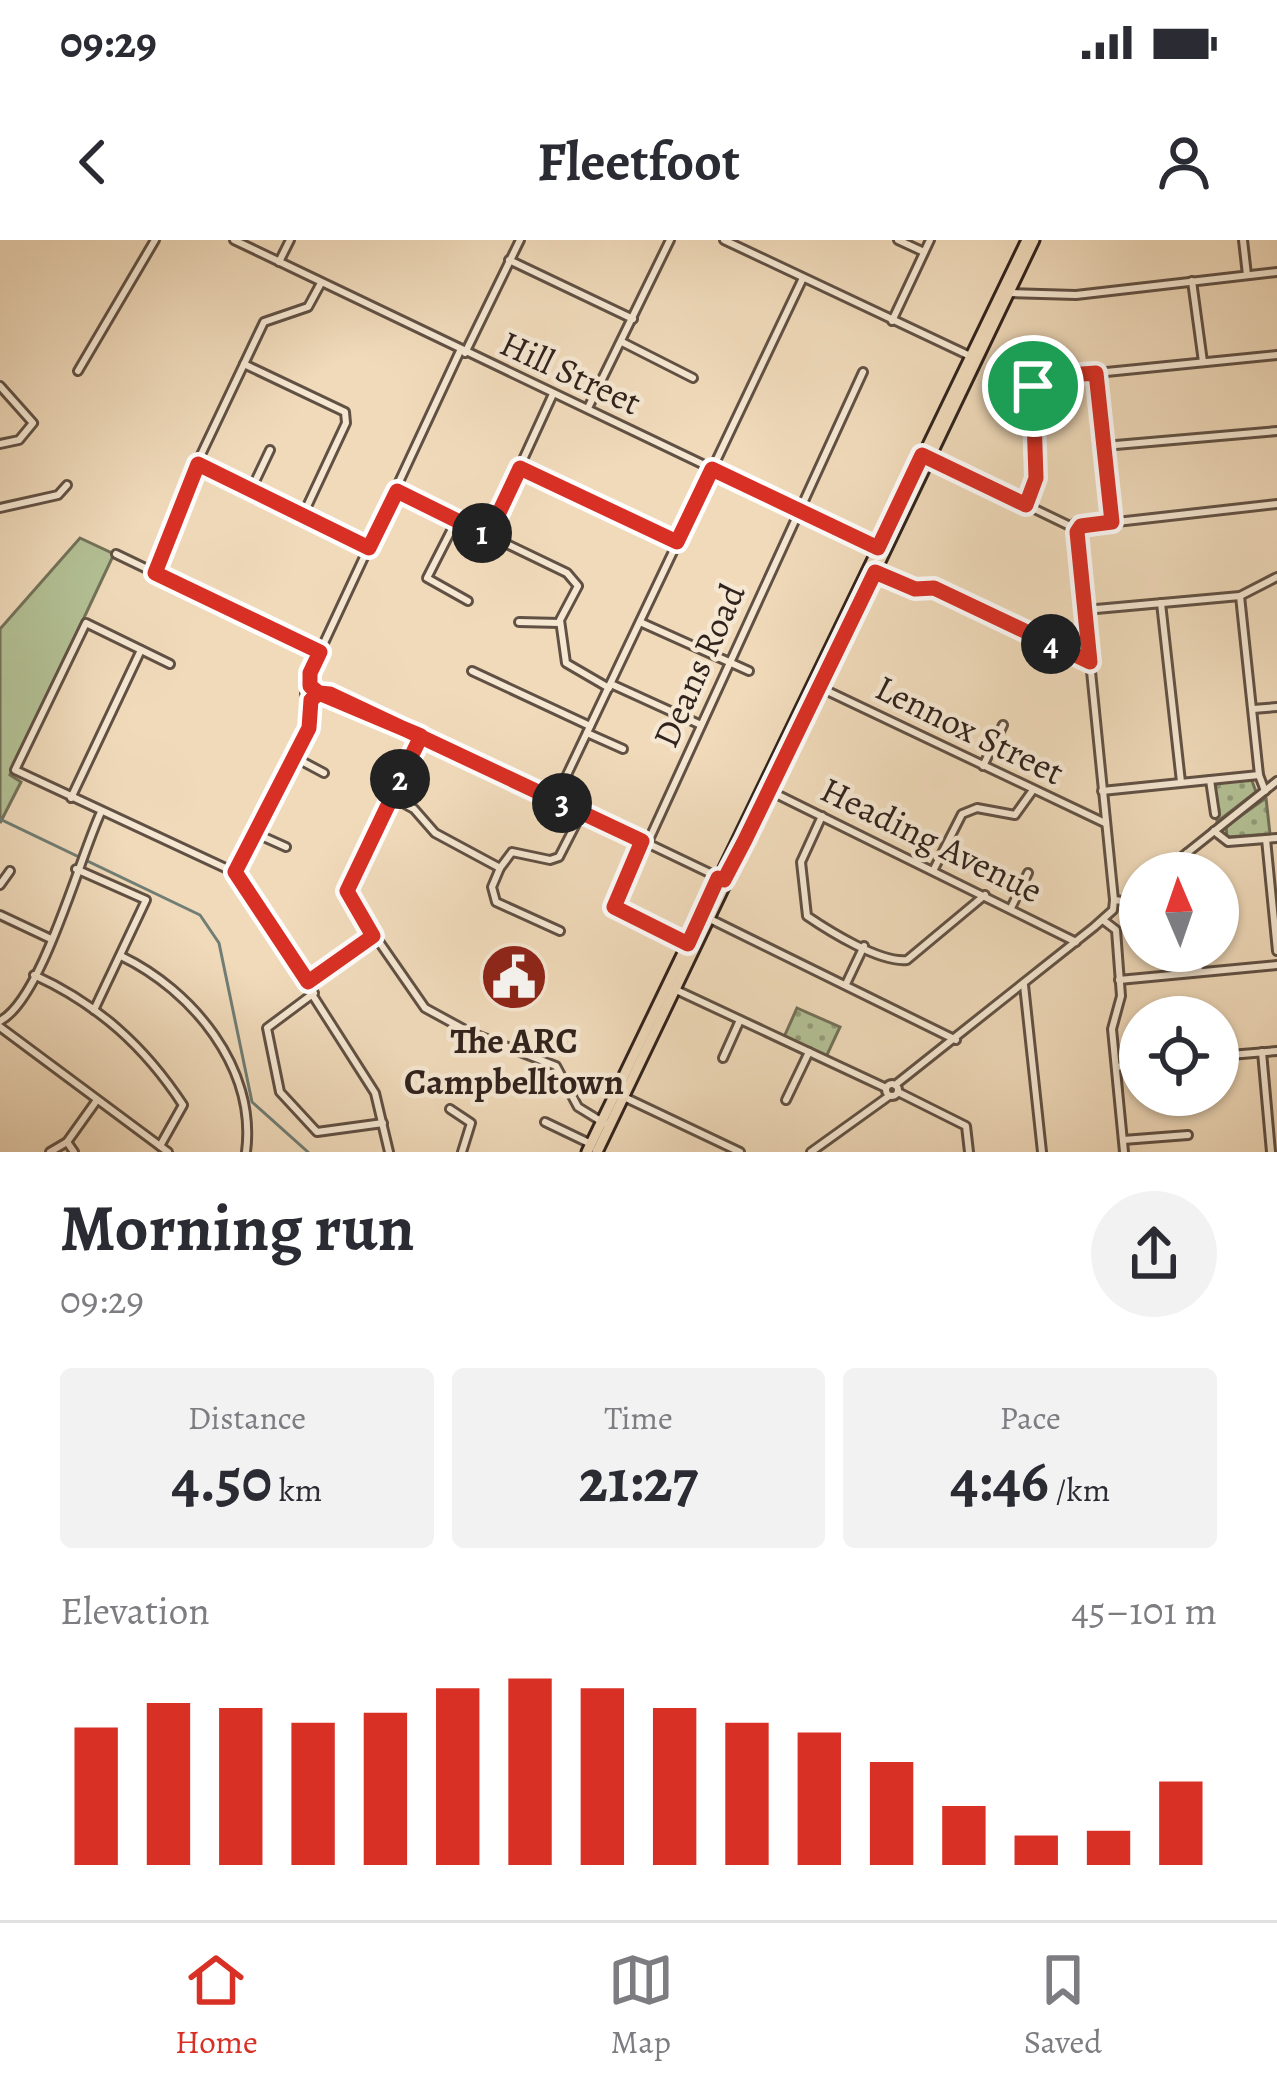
<!DOCTYPE html>
<html lang="en">
<head>
<meta charset="utf-8">
<style>
  body { margin:0; font-family:Alegreya,serif; background:#f2f2f3; color:#2b2b33; height:100vh; display:flex; flex-direction:column; font-size:45px; white-space:nowrap }
  * { box-sizing:border-box; margin:0 }
  p { font-size:39px; color:#7c7c81 }
  .icon { flex:none; width:66px; height:66px; fill:none; stroke:currentColor; stroke-width:2; stroke-linecap:round; stroke-linejoin:round }
  .map { position:relative; height:912px; overflow:hidden }
  .side { display:flex; flex-direction:column; background:#fff; flex:1 }
  .side>* { flex:none }
  .needle { width:78px; rotate:358deg }
  .controls { position:absolute; left:1119px; top:612px; display:grid; gap:24px }
  .controls a { display:grid; place-items:center; width:120px; height:120px; border-radius:50%; background:#fff; box-shadow:0 3px 9px #0004; font-size:60px }
  .pin { position:absolute; display:grid; place-items:center; width:102px; height:102px; color:#fff; margin:-51px; border:6px solid #fff; border-radius:50%; box-shadow:0 3px 12px #0007 }
  .km { position:absolute; width:60px; height:60px; margin:-30px; border-radius:50%; background:#222; color:#fff; font-size:33px; line-height:60px; text-align:center }
  .round { display:grid; place-items:center; flex:none; width:126px; height:126px; border-radius:63px; background:#f2f2f3 }
  .head { display:flex; align-items:center; justify-content:space-between; height:204px; padding:0 60px }
  h1 { font-size:66px; font-weight:700; line-height:90px }
  .figures { display:grid; grid-template-columns:repeat(3,1fr); gap:18px; height:204px; padding:12px 60px }
  .figures div { display:grid; align-content:center; border-radius:12px; background:#f2f2f3; text-align:center }
  .figures b { font-size:60px; font-weight:700 }
  .figures small { font-size:33px; font-weight:400 }
  .figures p { font-size:33px }
  .chart { height:336px; padding:24px 60px }
  .chart p { display:flex; justify-content:space-between }
  .chart svg { width:100%; height:216px; margin-top:12px; stroke:#d93025; stroke-width:6 }
  .status { display:flex; justify-content:space-between; align-items:center; height:84px; padding:0 60px; background:#fff; direction:ltr }
  .status svg { height:33px; fill:currentColor }
  header { display:flex; justify-content:space-between; align-items:center; height:156px; padding:0 60px; background:#fff; font-size:54px; font-weight:700 }
  .tab-bar { display:flex; justify-content:space-around; align-items:center; height:168px; border-top:3px solid #e1e1e2; background:#fff; font-size:33px; color:#7c7c81 }
  .tab-bar a { display:grid; justify-items:center; gap:6px }
  .tab-bar .current { color:#d93025 }
  .map>svg:first-child { display:block }
</style>
</head>
<body>
<div class="status"><b>09:29</b><svg viewBox="0 0 49 12"><path d="M0 12V9h3v3zM5 12V6h3v6zM10 12V3h3v9zM15 12V0h3v12zM26 1h20v11H26zM47 4h2v5h-2z"/></svg></div>
<header><svg class="icon" aria-label="back" viewBox="0 0 24 24"><path d="M15 5l-7 7 7 7"/></svg>Fleetfoot<svg class="icon" aria-label="person" viewBox="0 0 24 24"><circle cx="12" cy="8" r="4"/><path d="M4 21q1-7 8-7t8 7"/></svg></header>
<div class="map">
<svg width="1277" height="912" viewBox="0 0 1277 912">
  <defs>
    <pattern id="park-dots" width="8" height="8" patternUnits="userSpaceOnUse" patternTransform="scale(3)"><rect width="8" height="8" fill="#b3c195"/><path d="M2 2h.1M6 6h.1" fill="none" stroke="#929c79" stroke-width="1.8" stroke-linecap="round"/></pattern>
  </defs>
  <rect width="100%" height="100%" fill="#f0daba"/>
  <filter id="stains"><feTurbulence type="fractalNoise" baseFrequency=".00167" numOctaves="4"/><feColorMatrix values="0 0 0 0 .2 0 0 0 0 .09 0 0 0 0 .02 0 0 0 .5 -.17"/></filter>
  <radialGradient id="worn" r=".72"><stop offset=".6" stop-color="#630" stop-opacity="0"/><stop offset="1" stop-color="#630" stop-opacity=".3"/></radialGradient>
  <path fill="#b3c195" stroke="#727259" stroke-width="3" d="M80,298l34,16 -104,221 11,7 -21,41v-194z"/>
  <g fill="url(#park-dots)" stroke="#727259" stroke-width="3">
    <path d="M1251,538l5,14 -39,30 -2,-38z"/>
    <path d="M1266,558l4,36 -43,3 -1,-11z"/>
    <path d="M797,768l43,19 -14,30 -42,-20z"/>
  </g>
  <g fill="none" stroke-linecap="round" stroke-linejoin="round">
    <path stroke="#707e75" stroke-width="3" d="M0,579l200,96 19,28 33,159 56,50"/>
    <g stroke="#615144" stroke-width="12">
      <g id="minor">
        <path d="M234,0l646,309"/>
        <path d="M724,0l246,116"/>
        <path d="M898,0l26,12"/>
        <path d="M1243,0l4,35"/>
        <path d="M509,20l124,59"/>
        <path d="M279,22l11,-22"/>
        <path d="M1192,41l11,81"/>
        <path d="M1009,53l67,2 201,-23"/>
        <path d="M892,81l38,-81"/>
        <path d="M622,102l71,36"/>
        <path d="M465,113l55,-113"/>
        <path d="M244,124l101,48 1,11 -43,92"/>
        <path d="M78,131l77,-131"/>
        <path d="M1096,133l16,149"/>
        <path d="M0,146l33,37 -14,17 -19,4"/>
        <path d="M588,168l82,-168"/>
        <path d="M1104,206l173,-15"/>
        <path d="M929,218l143,69"/>
        <path d="M198,223l171,85"/>
        <path d="M520,228l157,74"/>
        <path d="M251,250l19,-40"/>
        <path d="M397,251l170,82 11,13 -18,34 6,43 43,25"/>
        <path d="M1026,265l10,-27v-99l241,-24"/>
        <path d="M0,268l58,-13 9,-10"/>
        <path d="M456,281l-29,57 41,23"/>
        <path d="M1075,283l6,3 -3,6 -6,-3z"/>
        <path d="M1081,286l196,-22"/>
        <path d="M1077,292l37,368"/>
        <path d="M488,296l65,-142"/>
        <path d="M116,314l202,97"/>
        <path d="M874,331l41,18 19,-1 156,74"/>
        <path d="M155,333l43,-112 66,-139 44,-15 13,-24"/>
        <path d="M1240,356l19,179 6,16"/>
        <path d="M1161,363l20,179"/>
        <path d="M1085,370l155,-14 37,-19"/>
        <path d="M519,382l41,1"/>
        <path d="M640,382l109,49"/>
        <path d="M170,424l-84,-41 -71,147 219,102 141,221 14,59"/>
        <path d="M472,431l118,55"/>
        <path d="M611,444l90,41"/>
        <circle cx="312" cy="453" r="7"/>
        <path d="M310,446v-13l150,-322"/>
        <path d="M821,448l284,135"/>
        <path d="M319,453l102,42 297,142"/>
        <path d="M1253,469l24,-2"/>
        <path d="M587,493l36,16"/>
        <path d="M421,495l-73,162 77,111 44,24 87,34 22,41 26,16"/>
        <path d="M294,517l30,16"/>
        <path d="M983,526l20,-41"/>
        <path d="M1210,540l5,34"/>
        <path d="M768,550l308,152"/>
        <path d="M1102,551l157,-16"/>
        <path d="M392,557l22,12 21,24 65,35 -8,19 4,15 64,29"/>
        <path d="M71,558l70,-148"/>
        <path d="M555,560l248,-522"/>
        <path d="M822,576l-21,46 6,54c22,15 73,47 100,44l78,-65"/>
        <path d="M1214,591l14,11 49,-4"/>
        <path d="M257,594l29,13"/>
        <path d="M1266,599l11,112"/>
        <path d="M642,601l-28,66 74,36"/>
        <path d="M647,604l216,-472"/>
        <path d="M1187,613l2,20"/>
        <path d="M500,628l12,-16 38,8 9,-3 23,-45"/>
        <path d="M76,629l70,31 -52,110"/>
        <path d="M934,629l28,-55 15,-6 38,7 18,-25"/>
        <path d="M234,632l75,-144 2,-28"/>
        <path d="M1162,633l115,-92"/>
        <path d="M0,645l10,-14"/>
        <path d="M1011,668l17,-35"/>
        <path d="M0,675l51,24"/>
        <path d="M706,677l250,123"/>
        <path d="M1103,680l13,10 5,66 -9,33 12,123"/>
        <path d="M1197,711l2,21"/>
        <path d="M121,716c71,34 136,112 125,196"/>
        <path d="M34,735c64,29 111,72 149,130l-23,41"/>
        <path d="M1119,740l158,-15"/>
        <path d="M308,742l65,-46"/>
        <path d="M846,744l18,-38"/>
        <path d="M1024,745l18,167"/>
        <path d="M672,748l214,100"/>
        <path d="M314,753l-47,35 13,64 37,40 66,-9"/>
        <path d="M0,781c42,-22 79,-162 101,-209"/>
        <path d="M0,787l168,125"/>
        <path d="M1262,812l9,100"/>
        <path d="M1218,816l59,-5"/>
        <path d="M723,818l17,-38"/>
        <path d="M1116,827l24,-3"/>
        <circle cx="892" cy="850" r="6"/>
        <path d="M895,845l199,-158 19,-17 1,-10 9,1 17,-11"/>
        <path d="M898,852l68,34 3,26"/>
        <path d="M624,857l116,55"/>
        <path d="M786,860l23,-48"/>
        <path d="M450,869l21,14 -9,29"/>
        <path d="M545,882l46,22"/>
        <path d="M1123,900l65,-5"/>
        <path d="M67,902l7,10"/>
        <path d="M50,912l17,-10 30,-42"/>
        <path d="M811,912l78,-56"/>
      </g>
    </g>
    <g stroke="#31231d" stroke-width="15">
      <g id="major">
        <path d="M587,912l440,-912"/>
        <path d="M597,912l437,-912"/>
      </g>
    </g>
    <use href="#minor" stroke="#f5e7d2" stroke-width="6"/>
    <use href="#major" stroke="#f0daba" stroke-width="9"/>
  </g>
  <g fill="none" stroke-linecap="round" stroke-linejoin="round">
    <g stroke="#fff" stroke-width="24">
      <path id="route" d="M1033,146l3,92 -10,27 -104,-50 -44,93 -166,-79 -35,73 -157,-74 -32,68 -91,-45 -28,57 -171,-84 -43,109 165,79 -10,21v13l9,7 102,43 -74,155 26,45 -65,46 -73,-110 74,-144 2,-28 8,-7 11,1 312,147 -28,66 74,37 30,-66 6,2 21,-40 130,-268 40,17 19,-1 156,74 -13,-130 4,-6 31,-4 -16,-149 -56,4 -7,9"/>
    </g>
    <use href="#route" stroke="#d93025" stroke-width="15"/>
  </g>
  <defs>
    <g id="civic-disc" transform="scale(3.45)"><circle r="9.5" fill="#8f2418" stroke="#f5e7d2"/><path d="M-.6-6.5H3V-4.5H.6V-3L4-1V1h2V6H-6V1h2V-1L-.6-3ZM-1.2 2.5V6h2.4V2.5Z" fill="#fff"/></g>
  </defs>
  <g fill-rule="evenodd">
    <use href="#civic-disc" x="514" y="737"/>
  </g>
  <g text-anchor="middle" stroke-width="9" stroke-linejoin="round" paint-order="stroke">
    <g font-size="36" fill="#31231d" stroke="#f5e7d2">
      <text transform="translate(571 132) rotate(25)" y="13">Hill Street</text>
      <text transform="translate(698 425) rotate(-66)" y="13">Deans Road</text>
      <text transform="translate(970 489) rotate(26)" y="13">Lennox Street</text>
      <text transform="translate(932 599) rotate(26)" y="13">Heading Avenue</text>
    </g>
    <g font-size="36" font-weight="bold" fill="#31231d" stroke="#f5e7d2">
      <text x="514" y="813">The ARC<tspan x="514" dy="41">Campbelltown</tspan></text>
    </g>
  </g>
  <rect width="100%" height="100%" filter="url(#stains)"/>
  <rect width="100%" height="100%" fill="url(#worn)"/>
</svg>
<div class="controls">
<a><svg class="needle" viewBox="-14 -14 28 28"><path d="M0-13l5 13h-10z" fill="#e53935"/><path d="M0 13l5-13h-10z" fill="#7c7c81"/></svg></a>
<a><svg class="icon" aria-label="locate" viewBox="0 0 24 24"><circle cx="12" cy="12" r="6"/><path d="M12 2v4M12 18v4M2 12h4M18 12h4"/></svg></a>
</div>
<div class="pin" style="left:1033px;top:146px;background:#1e9e55"><svg class="icon" aria-label="arrive" viewBox="0 0 24 24"><path d="M6 21V4h12l-3 4 3 4H6"/></svg></div>
<b class="km" style="left:482px;top:293px">1</b>
<b class="km" style="left:400px;top:539px">2</b>
<b class="km" style="left:562px;top:563px">3</b>
<b class="km" style="left:1051px;top:404px">4</b>
</div>
<section class="side">
<div class="head"><div><h1>Morning run</h1><p>09:29</p></div><a class="round"><svg class="icon" aria-label="share" viewBox="0 0 24 24"><path d="M12 15V3M7 8l5-5 5 5M5 13v7h14v-7"/></svg></a></div>
<div class="figures">
<div><p>Distance</p><b>4.50<small> km</small></b></div>
<div><p>Time</p><b>21:27</b></div>
<div><p>Pace</p><b>4:46<small> /km</small></b></div>
</div>
<div class="chart"><p><span>Elevation</span>45–101 m</p>
<svg viewBox="0 0 160 44" preserveAspectRatio="none"><path d="M5 44V16M15 44V11M25 44V12M35 44V15M45 44V13M55 44V8M65 44V6M75 44V8M85 44V12M95 44V15M105 44V17M115 44V23M125 44V32M135 44V38M145 44V37M155 44V27"/></svg>
</div>
</section>
<nav class="tab-bar">
<a class="current"><svg class="icon" aria-label="home" viewBox="0 0 24 24"><path d="M3 11l9-7 9 7M6 9v11h12V9"/></svg>Home</a>
<a><svg class="icon" aria-label="map" viewBox="0 0 24 24"><path d="M3 6l6-2 6 2 6-2v14l-6 2-6-2-6 2zM9 4v14M15 6v14"/></svg>Map</a>
<a><svg class="icon" aria-label="saved" viewBox="0 0 24 24"><path d="M7 4h10v16l-5-4-5 4z"/></svg>Saved</a>
</nav>
</body>
</html>
